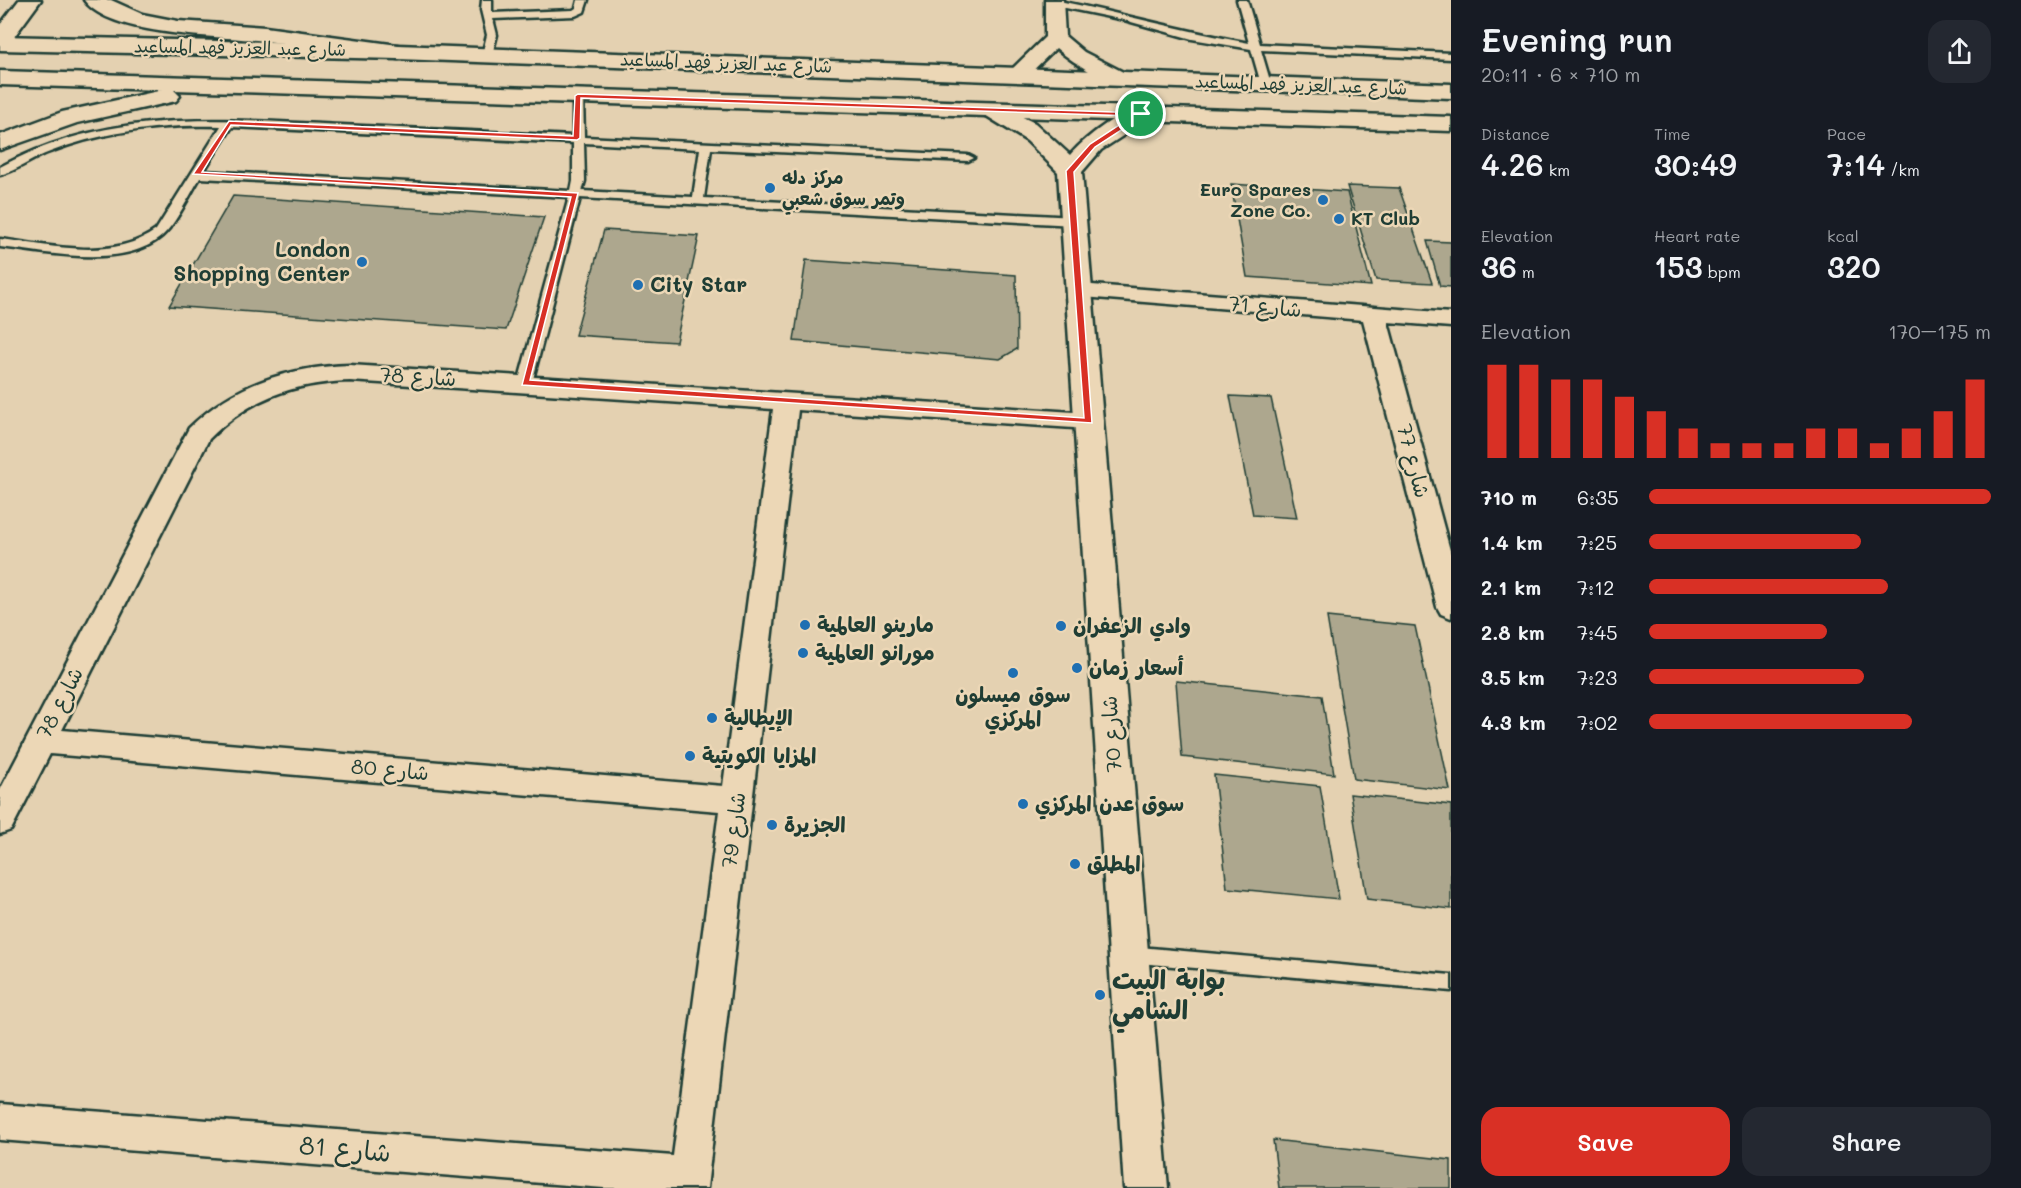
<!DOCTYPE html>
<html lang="en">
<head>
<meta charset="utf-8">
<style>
  body { margin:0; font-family:Mali,"Playpen Sans Arabic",sans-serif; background:#242831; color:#f1f3f6; height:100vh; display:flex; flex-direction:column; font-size:22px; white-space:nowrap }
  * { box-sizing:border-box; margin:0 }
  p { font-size:20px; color:#9ea1a6 }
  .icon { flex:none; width:33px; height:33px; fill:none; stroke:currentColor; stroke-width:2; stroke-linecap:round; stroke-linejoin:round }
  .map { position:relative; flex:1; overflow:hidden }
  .side { display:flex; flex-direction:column; background:#171b24; width:570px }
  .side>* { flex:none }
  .pin { position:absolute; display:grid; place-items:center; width:51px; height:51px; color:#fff; margin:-26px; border:3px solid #fff; border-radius:50%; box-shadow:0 2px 6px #0007 }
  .round { display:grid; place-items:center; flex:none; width:63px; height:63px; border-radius:18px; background:#242831 }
  .summary { display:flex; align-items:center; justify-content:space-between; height:102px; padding:0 30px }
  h1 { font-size:33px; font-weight:600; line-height:45px }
  .metrics { display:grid; grid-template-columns:repeat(3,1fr); gap:9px; height:102px; padding:6px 30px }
  .metrics div { display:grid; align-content:center }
  .metrics b { font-size:30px; font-weight:600 }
  .metrics small { font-size:16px; font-weight:400 }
  .metrics p { font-size:16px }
  .chart { height:168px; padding:12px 30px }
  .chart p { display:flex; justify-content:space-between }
  .chart svg { width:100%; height:108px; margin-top:6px; stroke:#d93025; stroke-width:6 }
  .primary-button { display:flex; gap:12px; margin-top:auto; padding:12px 30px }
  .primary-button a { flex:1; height:69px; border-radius:18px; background:#d93025; color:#fff; font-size:24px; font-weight:600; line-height:69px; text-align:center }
  .primary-button a+a { background:#242831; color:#f1f3f6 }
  ul { padding:0 30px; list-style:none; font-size:20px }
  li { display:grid; grid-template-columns:96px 72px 1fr; align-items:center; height:45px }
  li i { height:15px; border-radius:8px; background:#d93025 }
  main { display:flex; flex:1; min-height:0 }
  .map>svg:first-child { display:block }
</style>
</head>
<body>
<main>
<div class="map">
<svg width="1451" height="1188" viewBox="0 0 1451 1188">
  <rect width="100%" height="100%" fill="#e4d1b1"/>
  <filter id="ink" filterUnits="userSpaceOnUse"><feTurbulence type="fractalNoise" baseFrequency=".0167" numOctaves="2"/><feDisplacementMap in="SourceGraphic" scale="12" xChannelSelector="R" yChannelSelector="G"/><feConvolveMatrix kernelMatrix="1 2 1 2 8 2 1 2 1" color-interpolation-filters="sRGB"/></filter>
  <g filter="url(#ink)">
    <g fill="#ada78e" stroke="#1f3d34" stroke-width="1.5">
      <path d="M1231,184l116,8 24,94 -124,-9z"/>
      <path d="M1347,186l52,2 33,95 -56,-3z"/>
      <path d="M233,196l311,21 -38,113 -337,-24z"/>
      <path d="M604,230l95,6 -23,106 -101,-7z"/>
      <path d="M1427,241l24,1v45l-11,-1z"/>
      <path d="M806,260l210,15 1,74 -17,10 -206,-18z"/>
      <path d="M1230,396l41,2 26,120 -44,-3z"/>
      <path d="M1327,617l88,9 35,164 -96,-11z"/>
      <path d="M1176,681l146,15 12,78 -152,-17z"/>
      <path d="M1214,775l106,11 19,113 -112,-11z"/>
      <path d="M1350,794l101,11v104l-84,-10z"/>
      <path d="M1273,1140l178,20v28h-172z"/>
    </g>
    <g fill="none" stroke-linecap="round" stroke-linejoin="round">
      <g stroke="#1f3d34" stroke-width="5">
        <g id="lane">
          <path d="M482,0h10v13l81,-3 3,-2 2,-8h10l-4,12 -9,4 -82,3 4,16 -5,20 -5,3 -5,-3 5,-20 -6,-25z"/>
          <path d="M1054,0c66,13 129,31 195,43l-12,-43h10l13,44 191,9v6l-190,-9 10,34 -5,3 -5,-3 -10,-35 -59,-10 -68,-19 -73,-15 -2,-2z"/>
          <path d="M578,93l5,3 1,41 384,18 6,3 -6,3 -257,-12 -7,49 371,19 6,4 -6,4 -495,-27 -48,185 -7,4 -7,-4 51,-186 -369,-19c-10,16 -24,46 -38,58 -39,34 -115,16 -162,11v-8c50,6 112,23 156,-9l65,-104c-57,-2 -118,5 -171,26 -17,6 -33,19 -50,23v-8c111,-60 221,-47 342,-42 77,4 154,8 231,11v-40zM232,127l341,16v38l-2,10 -367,-20zM584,143l116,6 -7,48 -111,-6 3,-10z"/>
          <path d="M1128,946l323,29v16l-323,-29 -6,-2 -3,-6 3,-6z"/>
        </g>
      </g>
      <g stroke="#1f3d34" stroke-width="5">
        <g id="street">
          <path d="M1045,0h18l2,36 19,16 45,23 3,4 -3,4c-19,5 -59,-23 -73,-35l-32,31h-14l-3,-4 3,-4 35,-34z"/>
          <path d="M1079,284l372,29v14l-63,-5 63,232v64l-10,-4 -4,-7 -74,-287 -292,-24 -4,-5 4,-5z"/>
          <path d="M350,365l739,48 9,2 4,6 -4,6 -9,2 -291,-19 -91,778h-103l-604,-48v-36l673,52 46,-345 -669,-57 -39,76 -11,4v-44l189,-362c45,-44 99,-61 161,-63zM350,381l423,28 -50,377 -661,-56 147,-291c40,-41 85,-56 141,-58z"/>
        </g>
      </g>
      <g stroke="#1f3d34" stroke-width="5">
        <path id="secondary" d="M993,103l42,20 35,32c15,-17 57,-52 79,-46l4,5 -4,5 -48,31 -19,22 86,1016h-44l-66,-1016 -31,-31 -42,-26 -4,-5 4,-5z"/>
      </g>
      <g stroke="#1f3d34" stroke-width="5">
        <g id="primary">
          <path d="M0,36l398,9 1053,39v14l-1053,-39 -398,-9z"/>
          <path d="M0,71l1451,46v14l-1277,-41 6,6 -4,5 -99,22 -77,27v-15l62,-23 101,-22 -163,-5z"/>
        </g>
      </g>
      <g stroke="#1f3d34" stroke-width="5">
        <g id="highway">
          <path d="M19,0h22l-33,45 -8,2v-22z"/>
          <path d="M84,0h27l31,14 36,7 87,6 133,18 8,2 3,5 -3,5 -8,2c-44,-7 -88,-14 -133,-18 -41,-5 -155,-4 -181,-41z"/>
        </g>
      </g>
      <use href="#lane" fill="#ecd7b6" fill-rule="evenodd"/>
      <use href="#street" fill="#ecd7b6" fill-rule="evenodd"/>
      <use href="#secondary" fill="#ecd7b6" fill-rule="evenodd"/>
      <use href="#primary" fill="#ecd7b6" fill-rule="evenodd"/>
      <use href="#highway" fill="#ecd7b6" fill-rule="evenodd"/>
    </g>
  </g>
  <path fill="#d93025" stroke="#fff" stroke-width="1.5" fill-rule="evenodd" d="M578,94l565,19v3l-48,31 -21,25 18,251 -570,-38 49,-188 -378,-23 36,-53 344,15 2,-40zM581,98l552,18 -43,28 -24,27 18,247 -554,-38 48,-187 -376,-21 29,-47 346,15 3,-2z"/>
  <g fill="#1f6fb2" stroke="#ecd7b6" stroke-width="2">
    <circle cx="770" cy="188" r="6"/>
    <circle cx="1323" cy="200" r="6"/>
    <circle cx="1339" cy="219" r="6"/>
    <circle cx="362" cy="262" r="6"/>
    <circle cx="638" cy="285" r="6"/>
    <circle cx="805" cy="625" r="6"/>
    <circle cx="1061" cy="626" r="6"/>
    <circle cx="803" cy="653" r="6"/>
    <circle cx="1077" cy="668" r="6"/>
    <circle cx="1013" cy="673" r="6"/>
    <circle cx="712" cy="718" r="6"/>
    <circle cx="690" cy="756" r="6"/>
    <circle cx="1023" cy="804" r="6"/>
    <circle cx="772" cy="825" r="6"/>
    <circle cx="1075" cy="864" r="6"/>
    <circle cx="1100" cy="995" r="6"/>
  </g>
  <g text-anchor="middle" stroke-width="5" stroke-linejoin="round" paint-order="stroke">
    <g font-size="18" fill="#1f3d34" stroke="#ecd7b6">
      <text transform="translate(240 48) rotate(1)" y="6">شارع عبد العزيز فهد المساعيد</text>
      <text transform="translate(726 63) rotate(2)" y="6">شارع عبد العزيز فهد المساعيد</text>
      <text transform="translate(1301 85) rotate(2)" y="6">شارع عبد العزيز فهد المساعيد</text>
    </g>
    <g font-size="18" font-weight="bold" fill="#1f3d34" stroke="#ecd7b6" text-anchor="start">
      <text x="782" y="184">مركز دله<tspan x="782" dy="21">وتمر سوق شعبي</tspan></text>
      <text x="1311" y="196" text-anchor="end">Euro Spares<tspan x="1311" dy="21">Zone Co.</tspan></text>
      <text x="1351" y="225">KT Club</text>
    </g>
    <g font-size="21" font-weight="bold" fill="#1f3d34" stroke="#ecd7b6" text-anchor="start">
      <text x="350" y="257" text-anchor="end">London<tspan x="350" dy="24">Shopping Center</tspan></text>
      <text x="650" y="292">City Star</text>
      <text x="817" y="632">مارينو العالمية</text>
      <text x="1073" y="633">وادي الزعفران</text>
      <text x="815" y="660">مورانو العالمية</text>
      <text x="1089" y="675">أسعار زمان</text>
      <text x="1013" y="702" text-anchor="middle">سوق ميسلون<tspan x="1013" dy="24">المركزي</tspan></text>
      <text x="724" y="725">الإيطالية</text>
      <text x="702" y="763">المزايا الكويتية</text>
      <text x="1035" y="811">سوق عدن المركزي</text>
      <text x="784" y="832">الجزيرة</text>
      <text x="1087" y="871">المطلق</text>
    </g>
    <g font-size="21" fill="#1f3d34" stroke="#ecd7b6">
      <text transform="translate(1265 307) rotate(5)" y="7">شارع 71</text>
      <text transform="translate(418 377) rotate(3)" y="7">شارع 78</text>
      <text transform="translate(1413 461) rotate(75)" y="7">شارع 77</text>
      <text transform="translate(60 703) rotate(-63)" y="7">شارع 78</text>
      <text transform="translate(1112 734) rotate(-94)" y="7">شارع 70</text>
      <text transform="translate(390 770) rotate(5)" y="7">شارع 80</text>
      <text transform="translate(734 830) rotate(-83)" y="7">شارع 79</text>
    </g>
    <g font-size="26" font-weight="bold" fill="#1f3d34" stroke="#ecd7b6" text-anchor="start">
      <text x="1112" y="989">بوابة البيت<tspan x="1112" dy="30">الشامي</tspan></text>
    </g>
    <g font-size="26" fill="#1f3d34" stroke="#ecd7b6">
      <text transform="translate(345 1149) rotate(5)" y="9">شارع 81</text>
    </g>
  </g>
</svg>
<div class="pin" style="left:1141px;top:114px;background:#1e9e55"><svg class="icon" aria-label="arrive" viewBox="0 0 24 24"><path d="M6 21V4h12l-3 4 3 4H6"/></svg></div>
</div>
<section class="side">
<div class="summary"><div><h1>Evening run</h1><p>20:11 · 6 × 710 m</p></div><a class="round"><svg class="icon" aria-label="share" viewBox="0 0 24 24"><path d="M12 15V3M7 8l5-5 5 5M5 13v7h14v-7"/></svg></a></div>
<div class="metrics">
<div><p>Distance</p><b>4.26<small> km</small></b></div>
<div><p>Time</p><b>30:49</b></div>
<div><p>Pace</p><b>7:14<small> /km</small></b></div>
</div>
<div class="metrics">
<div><p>Elevation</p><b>36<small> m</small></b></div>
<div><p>Heart rate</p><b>153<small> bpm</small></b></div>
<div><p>kcal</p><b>320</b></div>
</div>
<div class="chart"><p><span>Elevation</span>170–175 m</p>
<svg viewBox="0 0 160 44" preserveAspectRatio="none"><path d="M5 44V6M15 44V6M25 44V12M35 44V12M45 44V19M55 44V25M65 44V32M75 44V38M85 44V38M95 44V38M105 44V32M115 44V32M125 44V38M135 44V32M145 44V25M155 44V12"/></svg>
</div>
<ul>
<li><b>710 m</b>6:35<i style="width:100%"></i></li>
<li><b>1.4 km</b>7:25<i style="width:62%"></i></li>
<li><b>2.1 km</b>7:12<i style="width:70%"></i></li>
<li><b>2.8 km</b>7:45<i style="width:52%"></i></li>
<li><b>3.5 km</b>7:23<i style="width:63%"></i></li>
<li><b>4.3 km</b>7:02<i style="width:77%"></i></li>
</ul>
<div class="primary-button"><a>Save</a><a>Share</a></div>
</section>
</main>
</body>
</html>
